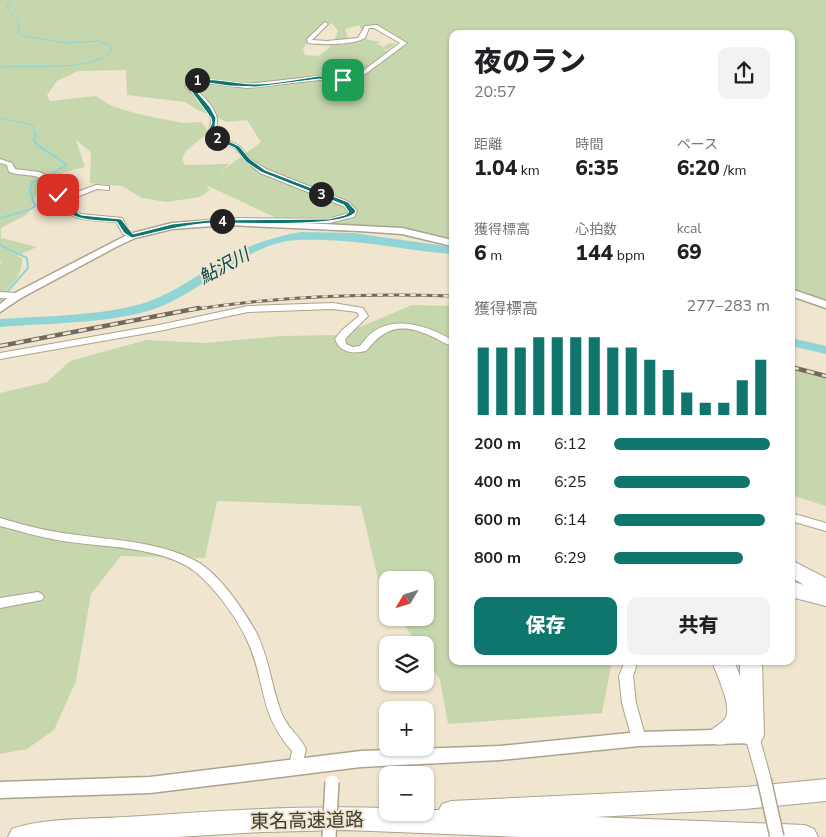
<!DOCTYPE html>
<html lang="ja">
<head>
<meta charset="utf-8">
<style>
  body { margin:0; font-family:"Nunito Sans","Noto Sans JP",sans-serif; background:#f2f2f2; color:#202124; height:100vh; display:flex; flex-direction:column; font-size:19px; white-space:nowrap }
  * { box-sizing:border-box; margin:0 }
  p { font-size:16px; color:#757577 }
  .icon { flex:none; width:28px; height:28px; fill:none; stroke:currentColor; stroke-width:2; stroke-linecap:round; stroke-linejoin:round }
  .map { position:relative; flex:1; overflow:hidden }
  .side { position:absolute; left:449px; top:30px; width:346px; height:635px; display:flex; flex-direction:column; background:#fff; border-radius:10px; box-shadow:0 1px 4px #0004 }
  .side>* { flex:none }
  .needle { width:32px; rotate:232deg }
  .tools { position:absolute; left:379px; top:571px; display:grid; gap:10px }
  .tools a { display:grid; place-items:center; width:55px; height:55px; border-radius:10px; background:#fff; box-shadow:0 1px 4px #0004; font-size:25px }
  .pin { position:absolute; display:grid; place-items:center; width:42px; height:42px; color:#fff; margin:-21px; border-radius:10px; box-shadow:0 2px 8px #0006 }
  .km { position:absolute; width:25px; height:25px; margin:-12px; border-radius:50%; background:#222; color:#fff; font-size:14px; line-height:25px; text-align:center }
  .round { display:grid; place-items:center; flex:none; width:52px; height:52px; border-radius:10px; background:#f2f2f2 }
  .overview { display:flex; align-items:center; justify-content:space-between; height:85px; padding:0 25px }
  h1 { font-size:28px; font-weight:800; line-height:38px }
  .stats { display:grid; grid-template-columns:repeat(3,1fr); gap:8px; height:85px; padding:5px 25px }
  .stats div { display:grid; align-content:center }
  .stats b { font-size:21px; font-weight:800 }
  .stats small { font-size:14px; font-weight:400 }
  .stats p { font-size:14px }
  .chart { height:140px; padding:10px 25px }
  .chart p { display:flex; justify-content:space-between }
  .chart svg { width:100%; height:90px; margin-top:5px; stroke:#0f766e; stroke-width:6 }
  .action { display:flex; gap:10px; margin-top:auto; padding:10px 25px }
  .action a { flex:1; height:58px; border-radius:10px; background:#0f766e; color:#fff; font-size:20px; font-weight:800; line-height:58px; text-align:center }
  .action a+a { background:#f2f2f2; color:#202124 }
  ul { padding:0 25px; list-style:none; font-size:16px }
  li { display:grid; grid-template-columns:80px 60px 1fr; align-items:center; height:38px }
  li i { height:12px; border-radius:6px; background:#0f766e }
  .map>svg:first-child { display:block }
</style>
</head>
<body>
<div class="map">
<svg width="826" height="837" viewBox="0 0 826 837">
  <rect width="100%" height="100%" fill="#f0e5cf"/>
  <g fill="#c6d7ae" fill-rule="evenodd">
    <path d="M0,0h826v302l-35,-11v-257h-339v208l-39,-8 -139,-17 -68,-32 4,5 -10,7 -34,5 -24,-4 -20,-12 -32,-3 1,-31 -15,-12 9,27 -20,5 -27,17 -10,25 -27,14v10l36,9 -20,9 5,2c1,16 -8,24 -18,35l-4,-1v-28l2,-2 -2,-1zM324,23l9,1 5,7 -4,10 24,-3 -10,1 -3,-10 14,-4 3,6 5,-5 5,-1 31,16 -14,11 -7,-3 5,1 9,-6 -6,-1 -10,6 3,-3 -7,-2 4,-2 -15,-3 -37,5 2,3 -11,9 -14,-1 -2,-6 10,-16zM126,70l1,25 58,7 13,8 29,12 20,-2 14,22 -42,31 10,-9 -44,1 -3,-6 4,-8 23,-19 -8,-10 -18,1 -45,-9 -26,-8 -16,-10 -46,5 -3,-6 10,-14 21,-10z"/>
    <path d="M412,305l40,1v355h160l-10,52 -154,11 -8,-44 -15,-24v-11h-7l-18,-27h25v-38h-37l-1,18 -8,-15 -18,-77 -144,-5 -12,57 -84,-2 -30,38 -15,87 -22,49 -27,19 -27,5v-361l47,-11 23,-21 76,-21 59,3 75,-7 61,-1z"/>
    <path d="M791,370l35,5v131l-35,-11z"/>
  </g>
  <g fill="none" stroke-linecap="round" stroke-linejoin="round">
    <g stroke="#90d4d5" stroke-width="1">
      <path d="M0,67c31,-2 88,5 112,-15l-2,-7 -12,-4 -30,2 -45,-7 -4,-3v-12l-11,-11 -1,-4 5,-6"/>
      <path d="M0,118l33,7 3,9"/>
    </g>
    <g stroke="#90d4d5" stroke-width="2">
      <path d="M0,218l29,-8 6,-4 -5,-15 2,-9 18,-7 16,-10c-10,-10 -23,-13 -32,-24l1,-8"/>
      <path d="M0,245l27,13 1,10 -28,32"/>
    </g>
    <g fill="#90d4d5" fill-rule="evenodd">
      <path d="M301,232l52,1 99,14v7c-43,-3 -84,-13 -128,-14 -14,0 -28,-1 -42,2 -42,10 -80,47 -120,64 -44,18 -114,17 -162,21v-8c46,-3 107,-3 150,-18 29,-11 53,-30 80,-45 22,-12 46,-20 71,-24z"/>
      <path d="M791,338l35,8v8l-35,-8z"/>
    </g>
    <g stroke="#aca38e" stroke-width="2">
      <g id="minor">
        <path d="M325,22l3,2 -16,16 15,1 31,-3 7,-12 12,-1 30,18 -43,32 -13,6 -32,-1 -72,8 -49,-6 -6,4c9,8 26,23 25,36 0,4 -2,8 -2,12l24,12 11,13 16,10 83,33 8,9 -3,6 -25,6 -95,-1 -1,-2 4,-2 92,1 19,-6 1,-2 -6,-5 -83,-33 -14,-12 -11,-13 -25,-12c-3,-6 1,-9 1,-15 0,-14 -18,-26 -26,-35l12,-8 50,6 72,-8 31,1 10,-4 40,-30 -26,-15h-5l-4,10c-12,7 -43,7 -57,5l-1,-4z"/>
        <path d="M0,159l12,4 3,6 24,3 16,7 3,11 8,6 30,-11 13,1v4l-12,-1 -28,11 7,11 5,3 41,4 7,13 7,5 -4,2 -9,-4 -7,-12c-10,-1 -39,-1 -46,-8 -4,-4 -4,-10 -8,-14 -8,-8 -10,-4 -13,-18l-14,-6 -18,-2 -8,-2 -2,-7 -7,-2z"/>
        <path d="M0,292l17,1 4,3 -4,3 -17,-1z"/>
        <path d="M333,303l30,5 5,8 -23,23 1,5 7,3 7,-1c4,-5 8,-11 13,-14 24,-17 57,-5 79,8v6c-7,-2 -14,-7 -21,-10 -29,-13 -45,-10 -65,15 -13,3 -26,2 -31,-12l7,-9 17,-14 -2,-4 -24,-3 -85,3 -89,19 -159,28v-6l159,-28 89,-19z"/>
        <path d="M791,513l35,10v8l-35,-10z"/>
        <path d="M0,518c23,7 46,13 70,16 40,6 85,7 122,25 25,11 51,50 64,73 13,25 15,53 25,80 6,16 18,23 25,37l-5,22 -5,2 -5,-2 -2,-4 3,-16c-34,-38 -26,-71 -45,-111 -11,-24 -39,-63 -62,-75 -34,-18 -78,-18 -115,-23 -24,-3 -47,-10 -70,-16z"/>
        <path d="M38,592l4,2 2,3 -2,3 -42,8v-10z"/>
        <path d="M625,661h13l-5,15 3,27 10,36 -2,4 -5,2 -5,-2 -2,-4 -10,-36 -3,-27z"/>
        <path d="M752,730l5,2 2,4 12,43 -2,4 -5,2 -5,-2 -2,-4 -12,-43 2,-4z"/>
      </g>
    </g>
    <g stroke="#aca38e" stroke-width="3">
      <g id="tertiary">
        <path d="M227,219l175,9 50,12v6l-50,-12 -43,-3 -132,-6 -55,4 -37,9 -19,9 -95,51 -21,14v-8l13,-10 116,-60 43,-11z"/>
        <path d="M791,289l35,12v7l-35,-12z"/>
        <path d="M752,729l6,2 3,5 -3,5 -6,2 -113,3 -139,14 -139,7 -211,26 -150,5v-16l150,-5 211,-26 139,-5 139,-14z"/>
      </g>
    </g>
    <g stroke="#aca38e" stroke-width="2">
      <g id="motorway">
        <path d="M791,560l35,18v28l-35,-9v-16l13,4 -13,-8z"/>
        <path d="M712,661h22l6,15v-15h22l2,75 -4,7 -8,3 -8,-3 -4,-8c-9,8 -18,12 -29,8l-4,-7c5,-10 14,-10 19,-19 6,-11 -10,-44 -14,-56z"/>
        <path d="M826,779v22l-81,8 -150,8 210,8 9,4 4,8h-297l-175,-7 -84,2 -85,5h-169l4,-8c28,-11 81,-10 113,-12 87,-6 175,-12 263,-9v4h37v-2h14l3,-6 9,-3 294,-14z"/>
      </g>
    </g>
    <use href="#minor" fill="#fff" fill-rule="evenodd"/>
    <use href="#tertiary" fill="#fff" fill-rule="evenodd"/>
    <use href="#motorway" fill="#fff" fill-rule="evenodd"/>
    <g stroke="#706a5e" stroke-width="3">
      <path id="rail-far1" d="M191,310c86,-14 174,-17 261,-14"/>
    </g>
    <g stroke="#706a5e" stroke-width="4.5">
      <g id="rail">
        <path d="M0,346l199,-38"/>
        <path d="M791,367l35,9"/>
      </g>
    </g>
    <use href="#rail-far1" stroke="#f0e5cf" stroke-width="2" stroke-dasharray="5.5" stroke-linecap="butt"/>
    <use href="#rail" stroke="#f0e5cf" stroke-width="2.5" stroke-dasharray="8" stroke-linecap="butt"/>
    <g stroke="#aca38e" stroke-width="16" stroke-linecap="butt">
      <g id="minor-bridge">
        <path d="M764,779l13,58"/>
        <path d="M329,837l3,-55"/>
      </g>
    </g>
    <use href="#minor-bridge" stroke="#fff" stroke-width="13"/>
  </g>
  <path fill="#0f766e" stroke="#fff" d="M319,76l26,4 -2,1 -24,-2 -63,8 -27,-1 -27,-4 -11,3 19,22 6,11 -2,16 25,12 11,13 15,11 83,32 8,9c-7,18 -124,11 -145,12 -28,2 -53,9 -79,15l-8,-5 -7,-11c-11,-1 -40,-1 -47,-9 -7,-9 -5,-10 -15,-18l3,-2c13,5 12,16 23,22l40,4 12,15 39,-10 38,-4 119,-1 16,-4 4,-3 -5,-7 -83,-33 -15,-10 -11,-14 -25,-11 -2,-6 4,-8 -1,-5 -25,-34c18,-10 47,0 68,0 21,0 44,-5 65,-8z"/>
  <g text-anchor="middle" stroke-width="4" stroke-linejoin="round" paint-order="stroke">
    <g font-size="18" font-style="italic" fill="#0a4a4b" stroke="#f0e5cf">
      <text transform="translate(224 266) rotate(-28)" y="6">鮎沢川</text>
    </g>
    <g font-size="19" fill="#3d3931" stroke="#f0e5cf">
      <text transform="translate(307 820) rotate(-1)" y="7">東名高速道路</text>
    </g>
  </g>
</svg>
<div class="tools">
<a><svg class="needle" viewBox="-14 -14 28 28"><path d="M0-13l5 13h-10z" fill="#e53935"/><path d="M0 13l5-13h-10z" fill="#757577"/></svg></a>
<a><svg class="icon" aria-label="layers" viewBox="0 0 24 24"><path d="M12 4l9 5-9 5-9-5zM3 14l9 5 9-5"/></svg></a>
<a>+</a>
<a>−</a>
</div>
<div class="pin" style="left:343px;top:80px;background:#1e9e55"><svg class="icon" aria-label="arrive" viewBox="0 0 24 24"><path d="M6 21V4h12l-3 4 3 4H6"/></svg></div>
<div class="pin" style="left:58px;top:195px;background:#d93025"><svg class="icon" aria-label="check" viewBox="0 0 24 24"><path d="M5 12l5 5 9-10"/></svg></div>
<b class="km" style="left:197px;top:80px">1</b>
<b class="km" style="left:217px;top:138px">2</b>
<b class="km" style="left:321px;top:194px">3</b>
<b class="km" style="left:222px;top:221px">4</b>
<section class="side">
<div class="overview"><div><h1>夜のラン</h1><p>20:57</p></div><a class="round"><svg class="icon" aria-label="share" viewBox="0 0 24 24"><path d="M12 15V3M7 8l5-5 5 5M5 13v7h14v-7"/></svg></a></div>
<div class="stats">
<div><p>距離</p><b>1.04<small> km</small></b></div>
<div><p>時間</p><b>6:35</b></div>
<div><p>ペース</p><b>6:20<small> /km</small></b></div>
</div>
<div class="stats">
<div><p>獲得標高</p><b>6<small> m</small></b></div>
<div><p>心拍数</p><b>144<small> bpm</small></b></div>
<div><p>kcal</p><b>69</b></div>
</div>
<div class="chart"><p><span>獲得標高</span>277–283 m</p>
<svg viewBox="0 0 160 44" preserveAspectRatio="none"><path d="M5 44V11M15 44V11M25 44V11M35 44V6M45 44V6M55 44V6M65 44V6M75 44V11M85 44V11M95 44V17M105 44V22M115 44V33M125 44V38M135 44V38M145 44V27M155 44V17"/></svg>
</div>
<ul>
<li><b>200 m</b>6:12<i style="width:100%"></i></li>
<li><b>400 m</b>6:25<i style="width:87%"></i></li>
<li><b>600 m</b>6:14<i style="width:97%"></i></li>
<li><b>800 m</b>6:29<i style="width:83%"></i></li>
</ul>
<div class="action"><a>保存</a><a>共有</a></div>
</section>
</div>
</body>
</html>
